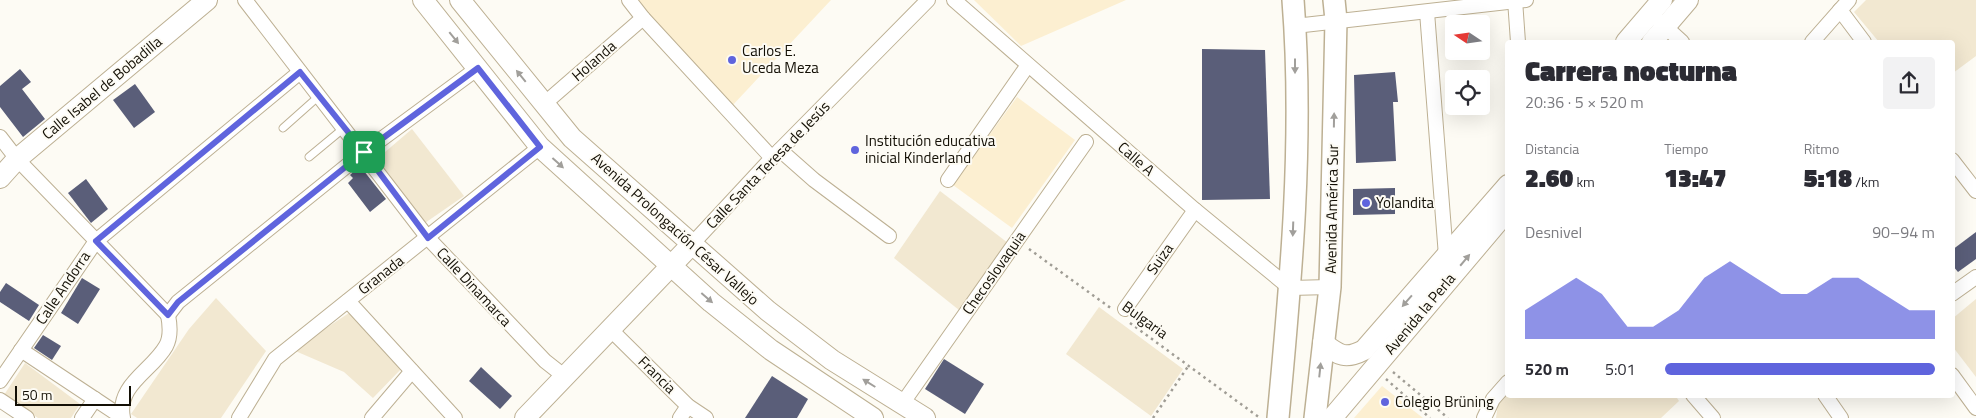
<!DOCTYPE html>
<html lang="es">
<head>
<meta charset="utf-8">
<style>
  body { margin:0; font-family:"Titillium Web",sans-serif; background:#f2f2f3; color:#2b2b33; height:100vh; display:flex; flex-direction:column; font-size:19px; white-space:nowrap }
  * { box-sizing:border-box; margin:0 }
  p { font-size:16px; color:#7c7c81 }
  .icon { flex:none; width:28px; height:28px; fill:none; stroke:currentColor; stroke-width:2; stroke-linecap:round; stroke-linejoin:round }
  .map { position:relative; flex:1; overflow:hidden }
  .details { position:absolute; left:1505px; top:40px; width:450px; height:358px; display:flex; flex-direction:column; background:#fff; border-radius:5px; box-shadow:0 5px 20px #0002 }
  .details>* { flex:none }
  .needle { width:32px; rotate:283deg }
  .tools { position:absolute; left:1445px; top:15px; display:grid; gap:10px }
  .tools a { display:grid; place-items:center; width:45px; height:45px; border-radius:5px; background:#fff; box-shadow:0 5px 20px #0002; font-size:25px }
  .scale { position:absolute; left:15px; bottom:12px; width:116px; box-sizing:border-box; padding-left:5px; border:2px solid #130f05; border-top:0; font-size:14px; line-height:18px; white-space:nowrap; color:#130f05; -webkit-text-stroke:4px #fdfbf4; paint-order:stroke }
  .pin { position:absolute; display:grid; place-items:center; width:42px; height:42px; color:#fff; margin:-21px; border-radius:10px; box-shadow:0 2px 8px #0006 }
  .round { display:grid; place-items:center; flex:none; width:52px; height:52px; border-radius:5px; background:#f2f2f3 }
  .summary { display:flex; align-items:center; justify-content:space-between; height:85px; padding:0 20px }
  h1 { font-size:28px; font-weight:800; line-height:38px }
  .figures { display:grid; grid-template-columns:repeat(3,1fr); gap:8px; height:85px; padding:5px 20px }
  .figures div { display:grid; align-content:center }
  .figures b { font-size:25px; font-weight:800 }
  .figures small { font-size:14px; font-weight:400 }
  .figures p { font-size:14px }
  .chart { height:140px; padding:10px 20px }
  .chart p { display:flex; justify-content:space-between }
  .chart svg { width:100%; height:90px; margin-top:5px; fill:#5f64dd; opacity:.7 }
  ul { padding:0 20px; list-style:none; font-size:16px }
  li { display:grid; grid-template-columns:80px 60px 1fr; align-items:center; height:38px }
  li i { height:12px; border-radius:6px; background:#5f64dd }
  .map>svg:first-child { display:block }
</style>
</head>
<body>
<div class="map">
<svg width="1976" height="418" viewBox="0 0 1976 418">
  <rect width="100%" height="100%" fill="#fdfbf4"/>
  <g fill="#fcefd1">
    <path d="M635,0h196l-100,107z"/>
    <path d="M974,0h152l-105,46z"/>
    <path d="M1017,97l58,43 -63,88 -59,-43z"/>
    <path d="M1382,386l41,32h-69z"/>
  </g>
  <g fill="#f2e8d1">
    <path d="M1866,0h110v56l-23,17 -1,-31h-73l-25,-30z"/>
    <path d="M412,129l52,67 -42,29 -51,-61z"/>
    <path d="M940,191l68,52 -49,67 -65,-52z"/>
    <path d="M216,298l50,53 -45,67h-84l-6,-4 58,-85z"/>
    <path d="M1976,299v78l-23,-30 -1,-28z"/>
    <path d="M1099,307l84,62 -32,47 -85,-62z"/>
    <path d="M349,313l53,55 -29,30 -29,-26 -51,-22z"/>
    <path d="M25,363l55,41 -9,14h-33l-34,-23z"/>
    <path d="M1507,390l1,5h167l4,6 -18,17h-165l2,-14z"/>
  </g>
  <g fill="#5a5e79">
    <path d="M1202,49l63,1 5,149 -68,1z"/>
    <path d="M20,69l11,13 -9,7 23,30 -22,18 -23,-30v-21z"/>
    <path d="M1395,72l3,30h-5l3,59 -40,2 -2,-88z"/>
    <path d="M135,84l20,28 -21,16 -21,-28z"/>
    <path d="M360,166l26,33 -16,13 -22,-29 5,-5 -3,-3z"/>
    <path d="M86,179l22,30 -17,14 -23,-30z"/>
    <path d="M1395,188v26l-42,1v-26z"/>
    <path d="M1976,232v27l-18,13 -6,-7v-15z"/>
    <path d="M82,278l18,11 -22,35 -17,-11z"/>
    <path d="M6,283l33,22 -10,16 -29,-19v-10z"/>
    <path d="M43,335l18,11 -9,14 -18,-12z"/>
    <path d="M944,359l40,25 -19,30 -40,-25z"/>
    <path d="M481,367l31,29 -12,13 -31,-28z"/>
    <path d="M772,376l36,23 -11,19h-52z"/>
  </g>
  <g fill="none" stroke-linecap="round" stroke-linejoin="round">
    <g stroke="#bdb093" stroke-width="9">
      <g id="lane">
        <path d="M283,128l36,-32"/>
        <path d="M309,157l35,-29"/>
      </g>
    </g>
    <g stroke="#bdb093" stroke-width="16">
      <g id="street">
        <path d="M245,0l183,238 117,123 19,15"/>
        <path d="M629,0l14,18 129,140"/>
        <path d="M954,0l241,210 95,78 40,-1"/>
        <path d="M1515,0l3,42"/>
        <path d="M1840,10l24,32"/>
        <path d="M1427,12l19,244"/>
        <path d="M1659,21l23,21"/>
        <path d="M1295,26l231,-26"/>
        <path d="M1812,42l37,-42"/>
        <path d="M544,104l99,-86"/>
        <path d="M0,137l17,22 151,156"/>
        <path d="M780,150l34,30 75,56"/>
        <path d="M1952,160l24,31"/>
        <path d="M948,180l80,-115"/>
        <path d="M693,243l79,-85 156,-158"/>
        <path d="M1952,294l24,-17"/>
        <path d="M348,301l107,117"/>
        <path d="M1125,309l70,-99"/>
        <path d="M168,315l10,-13 186,-150 114,-84"/>
        <path d="M610,329l78,77 18,12"/>
        <path d="M21,350l101,67"/>
        <path d="M1952,375l24,33"/>
        <path d="M0,381l96,-140 204,-169"/>
        <path d="M1693,395l20,23"/>
        <path d="M1825,395l16,23"/>
        <path d="M0,400l27,18"/>
        <path d="M902,404l184,-262"/>
        <path d="M82,418l13,-19"/>
        <path d="M123,418c-7,-33 29,-47 43,-72 5,-9 4,-21 2,-31"/>
        <path d="M239,418l36,-59 265,-212"/>
        <path d="M372,418l40,-47"/>
        <path d="M680,418l8,-12"/>
        <path d="M1484,418l9,-19 15,-17"/>
      </g>
    </g>
    <g stroke="#bdb093" stroke-width="22">
      <g id="secondary">
        <path d="M423,0l117,147 171,155 60,48 102,68"/>
        <path d="M460,0l112,138 196,173 64,49 93,58"/>
        <path d="M1626,42l36,-42"/>
        <path d="M1652,42l36,-42"/>
        <path d="M0,178l17,-19 190,-159"/>
        <path d="M1323,343c16,12 22,17 41,7l144,-165"/>
        <path d="M525,418l168,-175"/>
        <path d="M1332,418l176,-208"/>
      </g>
    </g>
    <g stroke="#bdb093" stroke-width="24">
      <g id="primary">
        <path d="M1278,418c13,-138 26,-279 15,-418"/>
        <path d="M1315,418l15,-131 6,-267 -2,-20"/>
      </g>
    </g>
    <g stroke="#a09d95" stroke-width="2.5" stroke-dasharray="2.5 4" stroke-linecap="butt">
      <path d="M1029,249l83,60"/>
      <path d="M1130,323l130,95"/>
      <path d="M1393,372l55,46"/>
      <path d="M1386,379l44,39"/>
      <path d="M1153,418l36,-53"/>
    </g>
    <use href="#lane" stroke="#fff" stroke-width="7"/>
    <use href="#street" stroke="#fff" stroke-width="14"/>
    <use href="#secondary" stroke="#fff" stroke-width="20"/>
    <use href="#primary" stroke="#fff" stroke-width="21"/>
  </g>
  <defs><path id="oneway-solid" d="M-6-.8H1V-3.2L6.5 0L1 3.2V.8H-6Z" transform="scale(1.25)"/></defs>
  <g fill="#a19f9b">
    <use href="#oneway-solid" transform="translate(454 38) rotate(51)"/>
    <use href="#oneway-solid" transform="translate(1295 66) rotate(90)"/>
    <use href="#oneway-solid" transform="translate(521 76) rotate(-129)"/>
    <use href="#oneway-solid" transform="translate(1334 120) rotate(-89)"/>
    <use href="#oneway-solid" transform="translate(558 163) rotate(42)"/>
    <use href="#oneway-solid" transform="translate(1293 229) rotate(92)"/>
    <use href="#oneway-solid" transform="translate(1465 260) rotate(-50)"/>
    <use href="#oneway-solid" transform="translate(707 298) rotate(41)"/>
    <use href="#oneway-solid" transform="translate(1407 301) rotate(131)"/>
    <use href="#oneway-solid" transform="translate(1320 370) rotate(-84)"/>
    <use href="#oneway-solid" transform="translate(869 383) rotate(-148)"/>
  </g>
  <g fill="none" stroke-linecap="round" stroke-linejoin="round">
    <g stroke="#fff" stroke-width="10">
      <path id="route" d="M364,152l-186,150 -10,13 -72,-74 204,-169 64,80 114,-84 62,79 -112,91 -64,-86"/>
    </g>
    <use href="#route" stroke="#5f64dd" stroke-width="6"/>
  </g>
  <g fill="#5f64dd" stroke="#fdfbf4" stroke-width="2">
    <circle cx="732" cy="60" r="5"/>
    <circle cx="855" cy="150" r="5"/>
    <circle cx="1366" cy="203" r="5"/>
    <circle cx="1385" cy="402" r="5"/>
  </g>
  <g text-anchor="middle" stroke-width="4" stroke-linejoin="round" paint-order="stroke">
    <g font-size="15" fill="#130f05" stroke="#fdfbf4" text-anchor="start">
      <text x="742" y="56">Carlos E.<tspan x="742" dy="17">Uceda Meza</tspan></text>
      <text x="865" y="146">Institución educativa<tspan x="865" dy="17">inicial Kinderland</tspan></text>
      <text x="1376" y="208">Yolandita</text>
      <text x="1395" y="407">Colegio Brüning</text>
    </g>
    <g font-size="15" fill="#130f05" stroke="#fdfbf4">
      <text transform="translate(594 61) rotate(-41)" y="5">Holanda</text>
      <text transform="translate(102 88) rotate(-40)" y="5">Calle Isabel de Bobadilla</text>
      <text transform="translate(1136 159) rotate(41)" y="5">Calle A</text>
      <text transform="translate(768 165) rotate(-46)" y="5">Calle Santa Teresa de Jesús</text>
      <text transform="translate(1332 209) rotate(-89)" y="5">Avenida América Sur</text>
      <text transform="translate(675 229) rotate(42)" y="5">Avenida Prolongación César Vallejo</text>
      <text transform="translate(1160 259) rotate(-55)" y="5">Suiza</text>
      <text transform="translate(994 273) rotate(-55)" y="5">Checoslovaquia</text>
      <text transform="translate(381 275) rotate(-38)" y="5">Granada</text>
      <text transform="translate(474 287) rotate(47)" y="5">Calle Dinamarca</text>
      <text transform="translate(63 288) rotate(-56)" y="5">Calle Andorra</text>
      <text transform="translate(1420 314) rotate(-50)" y="5">Avenida la Perla</text>
      <text transform="translate(1145 320) rotate(36)" y="5">Bulgaria</text>
      <text transform="translate(657 375) rotate(45)" y="5">Francia</text>
    </g>
  </g>
</svg>
<div class="tools">
<a><svg class="needle" viewBox="-14 -14 28 28"><path d="M0-13l5 13h-10z" fill="#e53935"/><path d="M0 13l5-13h-10z" fill="#7c7c81"/></svg></a>
<a><svg class="icon" aria-label="locate" viewBox="0 0 24 24"><circle cx="12" cy="12" r="6"/><path d="M12 2v4M12 18v4M2 12h4M18 12h4"/></svg></a>
</div>
<div class="scale">50 m</div>
<div class="pin" style="left:364px;top:152px;background:#1e9e55"><svg class="icon" aria-label="arrive" viewBox="0 0 24 24"><path d="M6 21V4h12l-3 4 3 4H6"/></svg></div>
<section class="details">
<div class="summary"><div><h1>Carrera nocturna</h1><p>20:36 · 5 × 520 m</p></div><a class="round"><svg class="icon" aria-label="share" viewBox="0 0 24 24"><path d="M12 15V3M7 8l5-5 5 5M5 13v7h14v-7"/></svg></a></div>
<div class="figures">
<div><p>Distancia</p><b>2.60<small> km</small></b></div>
<div><p>Tiempo</p><b>13:47</b></div>
<div><p>Ritmo</p><b>5:18<small> /km</small></b></div>
</div>
<div class="chart"><p><span>Desnivel</span>90–94 m</p>
<svg viewBox="0 0 160 44" preserveAspectRatio="none"><path d="M0 44V30L10 22L20 14L30 22L40 38L50 38L60 30L70 14L80 6L90 14L100 22L110 22L120 14L130 14L140 22L150 30L160 30V44z"/></svg>
</div>
<ul>
<li><b>520 m</b>5:01<i style="width:100%"></i></li>
</ul>
</section>
</div>
</body>
</html>
